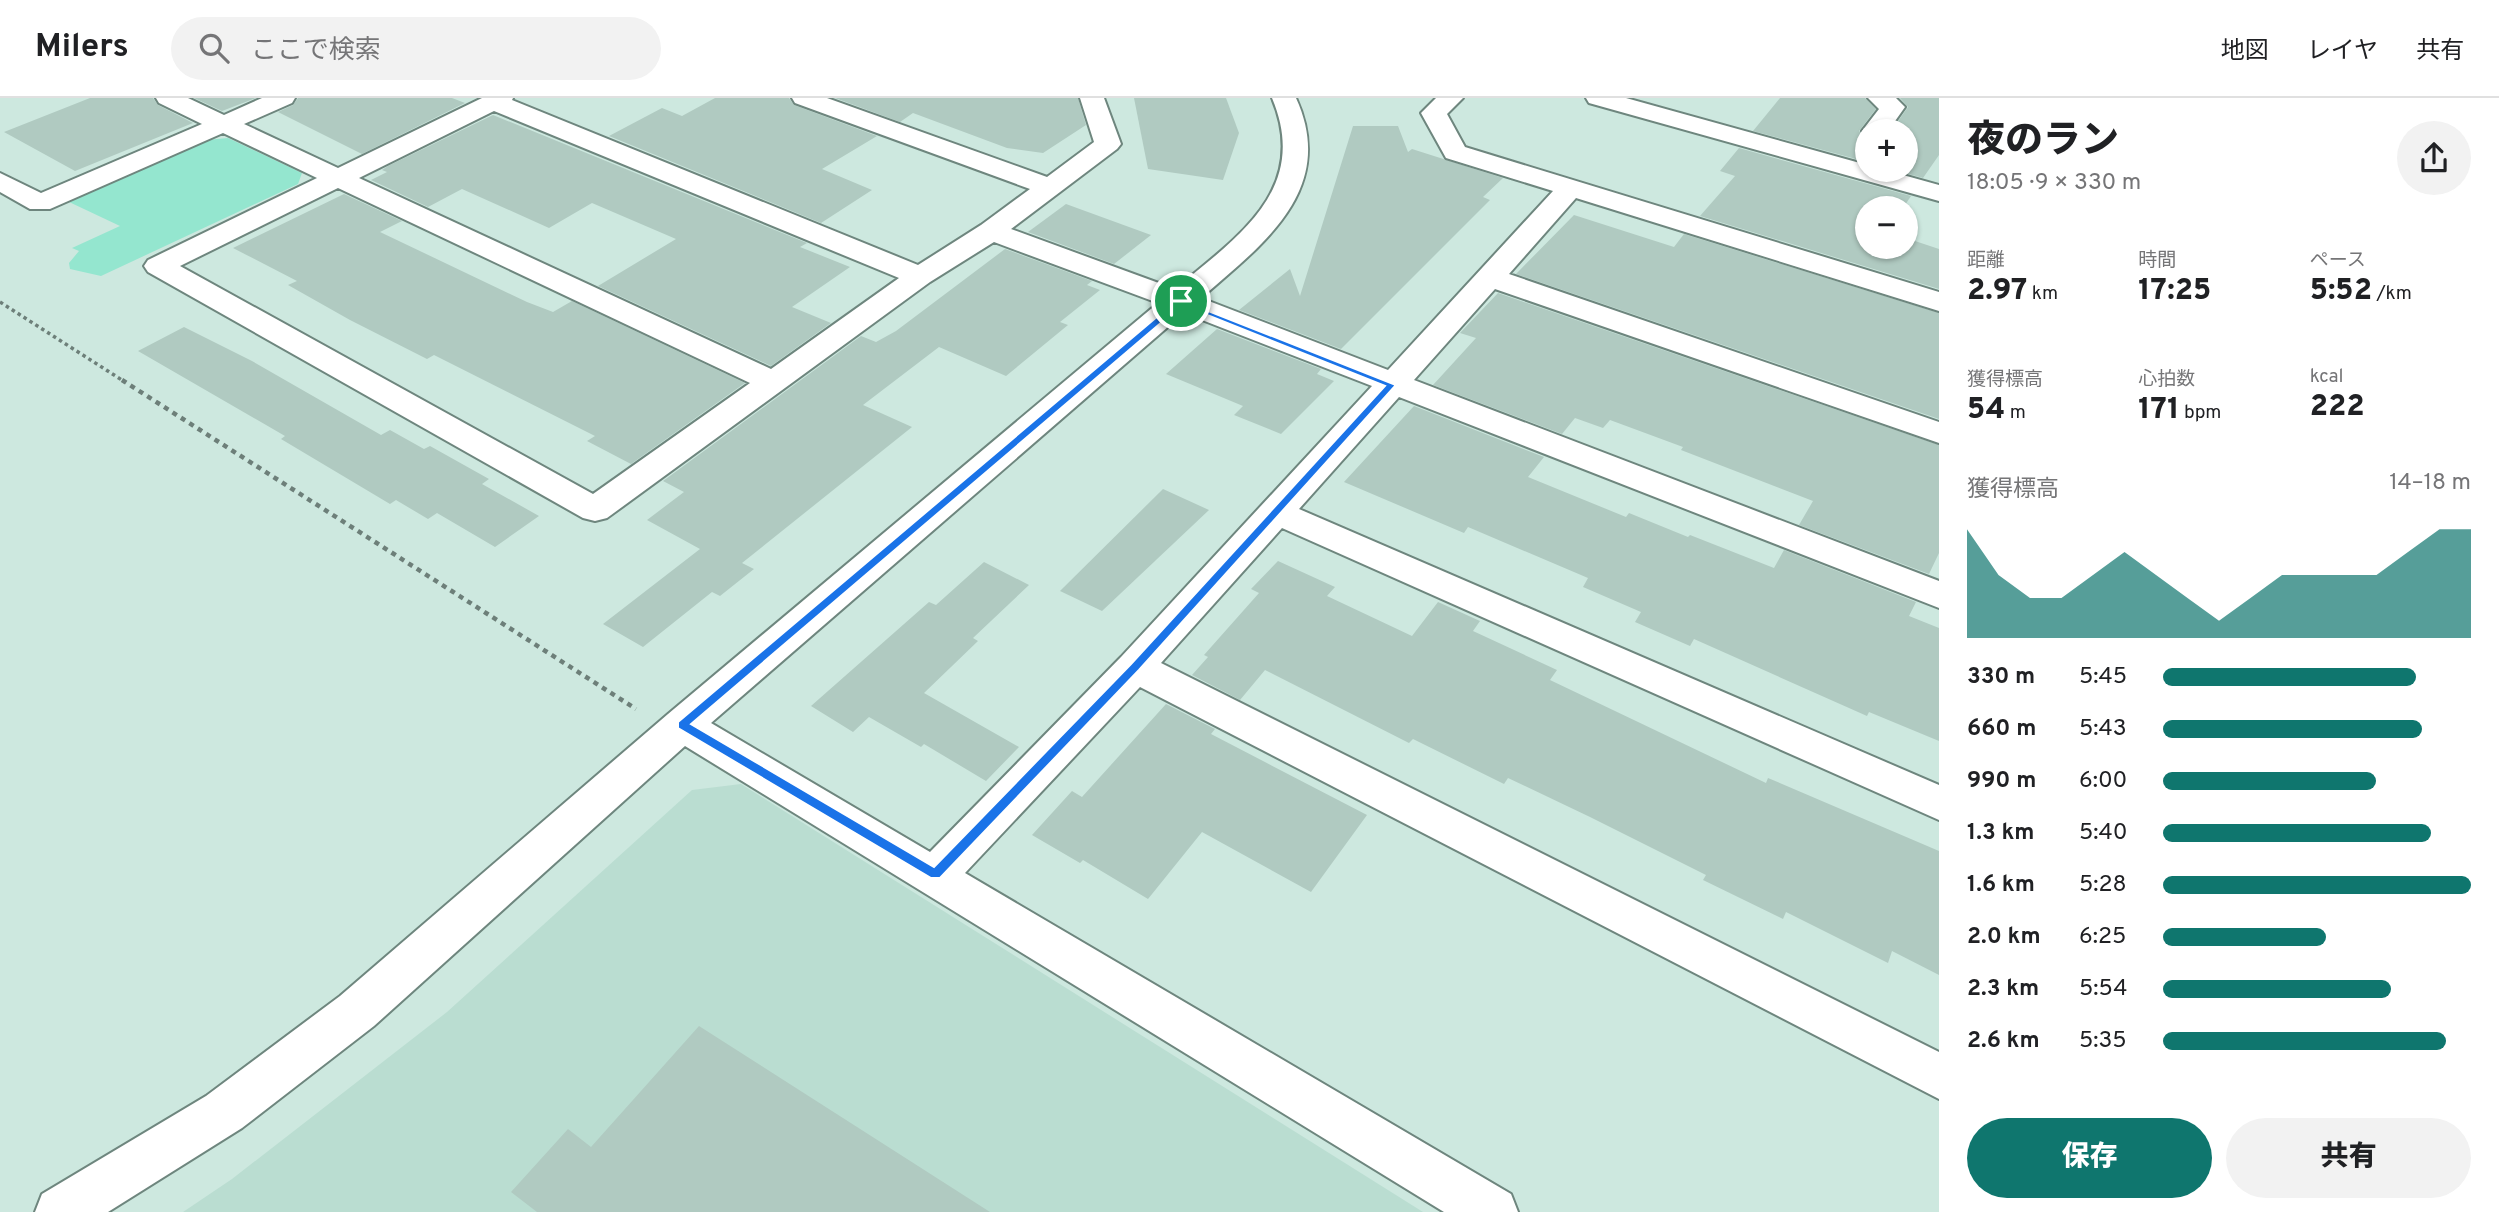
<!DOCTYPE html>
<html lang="ja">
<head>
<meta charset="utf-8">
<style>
  body { margin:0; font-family:Overpass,"Noto Sans JP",sans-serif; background:#f2f2f2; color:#202124; height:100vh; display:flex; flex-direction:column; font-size:26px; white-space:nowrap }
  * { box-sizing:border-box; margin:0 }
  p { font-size:23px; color:#757577 }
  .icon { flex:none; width:38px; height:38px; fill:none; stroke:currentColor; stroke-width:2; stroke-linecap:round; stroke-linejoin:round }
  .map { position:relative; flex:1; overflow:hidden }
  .drawer { display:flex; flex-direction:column; background:#fff; width:560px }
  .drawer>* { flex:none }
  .tools { position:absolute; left:1855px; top:21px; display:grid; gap:14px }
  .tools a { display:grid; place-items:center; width:63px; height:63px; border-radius:50%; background:#fff; box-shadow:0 2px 5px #0004; font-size:35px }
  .pin { position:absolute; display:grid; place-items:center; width:60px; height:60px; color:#fff; margin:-30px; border:4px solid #fff; border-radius:50%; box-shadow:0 2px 7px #0007 }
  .round { display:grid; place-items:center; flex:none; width:74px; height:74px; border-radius:37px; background:#f2f2f2 }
  .overview { display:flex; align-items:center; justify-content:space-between; height:119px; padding:0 28px }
  h1 { font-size:38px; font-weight:800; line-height:52px }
  .stats { display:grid; grid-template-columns:repeat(3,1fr); gap:10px; height:119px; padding:7px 28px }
  .stats div { display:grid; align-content:center }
  .stats b { font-size:30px; font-weight:800 }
  .stats small { font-size:19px; font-weight:400 }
  .stats p { font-size:19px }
  .chart { height:196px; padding:14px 28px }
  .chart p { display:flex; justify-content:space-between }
  .chart svg { width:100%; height:126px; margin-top:7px; fill:#0f766e; opacity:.7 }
  .primary-button { display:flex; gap:14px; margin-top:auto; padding:14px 28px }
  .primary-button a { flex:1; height:80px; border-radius:42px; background:#0f766e; color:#fff; font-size:28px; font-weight:800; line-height:80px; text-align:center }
  .primary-button a+a { background:#f2f2f2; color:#202124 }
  ul { padding:0 28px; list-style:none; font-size:23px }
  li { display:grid; grid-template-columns:112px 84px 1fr; align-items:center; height:52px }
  li i { height:18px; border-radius:9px; background:#0f766e }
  header { display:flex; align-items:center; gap:42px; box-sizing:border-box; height:98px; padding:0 35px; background:#fff; border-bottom:2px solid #e0e0e0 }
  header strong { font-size:33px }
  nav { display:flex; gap:38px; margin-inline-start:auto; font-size:24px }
  .search { width:490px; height:63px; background:#f2f2f2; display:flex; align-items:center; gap:18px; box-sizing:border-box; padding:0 24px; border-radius:38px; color:#757577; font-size:26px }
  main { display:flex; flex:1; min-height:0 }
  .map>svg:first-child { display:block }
</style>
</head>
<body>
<header>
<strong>Milers</strong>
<div class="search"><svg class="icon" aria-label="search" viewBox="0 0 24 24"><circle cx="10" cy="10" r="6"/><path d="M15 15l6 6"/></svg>ここで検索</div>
<nav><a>地図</a><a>レイヤ</a><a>共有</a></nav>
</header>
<main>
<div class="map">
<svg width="1939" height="1114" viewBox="0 0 1939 1114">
  <rect width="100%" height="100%" fill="#cde8df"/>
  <path fill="#baddd1" d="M741,686l682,428h-1240l49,-33 215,-167 245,-222z"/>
  <path fill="#94e6cf" d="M228,40l74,35 -4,11 -197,92 -31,-7 -1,-6 10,-12 -7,-3 48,-22 -53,-25 139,-61z"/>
  <g fill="#b0cac1">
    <path d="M90,0h63l5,7 35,18 -118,48 -71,-39z"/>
    <path d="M194,0h62l-34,13z"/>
    <path d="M298,0h154l13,5 -103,51 -84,-42 15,-7z"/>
    <path d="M715,0h74l5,7 83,31 -55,33 50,21 -51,33 -212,-87 53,-28 20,8z"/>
    <path d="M835,0h243l8,27 -43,28 -36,-5 -94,-35 -13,9z"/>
    <path d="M1134,0h92l13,35 -16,47 -75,-11z"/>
    <path d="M1780,0h85l11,11 -17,22 8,8v23l-114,-31z"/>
    <path d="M1900,0h39v57l-16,23 -29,-8h12v-39h-15l17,-24z"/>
    <path d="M493,17l314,128 -7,4 50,20 -58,40 39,16 -60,43 -173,-80 78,-47 -84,-36 -43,25 -87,-39 -34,18 -57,-27 16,-8 -5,-2 6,-4z"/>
    <path d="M1353,28h45l10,26 4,-3 91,29 -20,19 7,3 -149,149 -102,-39 51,-41 10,27z"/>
    <path d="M1739,50l172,48 -8,12h-36v39h39v-9l33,11v40l-239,-73 35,-40 -15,-5z"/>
    <path d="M344,96l58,27 -22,11 147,70 26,10 19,-11 173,82 -114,81 -44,-23 8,-5 -161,-81 -7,4 -77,-39 -62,-35 9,-4 -64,-33z"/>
    <path d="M1066,106l85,31 -37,29 -86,-32z"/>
    <path d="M1574,117l100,32 10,-13 255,79v106l-423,-145z"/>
    <path d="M1005,151l87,32 -5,4 13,5 -40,32 8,3 -62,51 -67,-29 -76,58 49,22 -170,136 12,6 -34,27 -8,-4 -69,55 -40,-23 97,-75 -53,-29 37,-28 -21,-11 198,-145 15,6 20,-11z"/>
    <path d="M1498,195l441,152v108l-10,21 -130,-49 14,-24 -132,-51 2,-3 -73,-27 -7,8 -28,-10 -13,16 -129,-49 43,-47 -16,-5z"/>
    <path d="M184,229l68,34 129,74 9,-5 34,19 6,-3 59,33 -7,5 57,32 -44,31 -58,-34 -9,6 -32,-19 -6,4 -109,-65 4,-3 -147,-85z"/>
    <path d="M1217,231l104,40 -4,5 17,7 -53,53 -47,-19 9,-9 -77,-32z"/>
    <path d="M1414,308l130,51 -16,20 98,40 3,-4 59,24 2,-2 84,33 10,-18 132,52 -7,14 30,12v113l-70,-29 -2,4 -173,-77 -4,7 -55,-24 6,-10 -58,-25 5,-9 -120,-51 -4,6 -120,-51z"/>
    <path d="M1163,391l46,21 -107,101 -42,-20z"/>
    <path d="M1278,463l57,26 -8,9 85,40 26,-34 42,19 -7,10 84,39 -7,10 216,103 2,-5 171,73v124l-47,-24 -4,12 -102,-51 -3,7 -80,-39 3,-5 -116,-58 -82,-39 -4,6 -91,-45 -4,4 -144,-73 -25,30 -48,-25 16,-18 -4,-2 55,-62 -8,-4z"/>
    <path d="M984,464l45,23 -56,53 5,3 -54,52 95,54 -33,34 -62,-37 -3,3 -52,-30 -16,15 -42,-26 118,-104 7,3z"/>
    <path d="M1166,606l49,25 -4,5 156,81 -56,77 -109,-60 -54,67 -65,-39 -3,3 -48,-28 40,-44 10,6z"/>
    <path d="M699,928l291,186h-453l-26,-20 57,-63 23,18z"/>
  </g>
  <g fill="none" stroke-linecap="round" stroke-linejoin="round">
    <g stroke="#6e867e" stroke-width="4">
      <g id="minor">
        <path d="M156,0h32l36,17 38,-17h33l-3,5 -48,21 94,44 144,-70h31l-1,2 406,165 63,-40 49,-36 -235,-86 -3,-5h35l220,79 47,-35 -14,-44h24l17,46 -4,5 -106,80 164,60c61,-51 136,-99 97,-191h24c42,92 -34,147 -95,200l187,72 165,-179 -107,-33 -25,-45 15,-15h27l-16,16 18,33 474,145v19l-363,-113 -67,76 430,148v21l-444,-154 -81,91 525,201v27l-540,-211 -100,112 640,276v35l-657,-292 -121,135 778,389v47l-799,-412 -175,186 546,321 7,18h-74l-759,-466 -311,280 -132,102 -134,84h-73l7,-18 164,-98 134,-100 328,-282 490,-411 -164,-61 -64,40 -323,236 -12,3 -12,-3 -435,-246 -4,-6 4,-6 169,-82 -94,-45 -173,76h-20l-30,-17v-19l41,20 161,-69 -43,-21zM494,13l405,167 -128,91 -412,-191zM338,90l412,195 -157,111 -413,-228zM1184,215l188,73 -251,271 -191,195 -219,-129z"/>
        <path d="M1586,0h40l241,67v5h18l54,15v16l-350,-98z"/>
        <path d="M1868,0h28l9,9 -17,24h-21v6l-5,-6 17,-22z"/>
      </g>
    </g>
    <path stroke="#6d7f79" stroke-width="3.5" stroke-dasharray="3.5 3.5" stroke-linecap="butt" d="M0,204l125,80"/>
    <path stroke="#6d7f79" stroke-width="4.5" stroke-dasharray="5 5" stroke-linecap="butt" d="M122,282l514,329"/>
    <use href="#minor" fill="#fff" fill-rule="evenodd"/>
  </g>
  <path fill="#1a73e8" stroke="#fff" stroke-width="2" fill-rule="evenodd" d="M1178,201l218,86 -257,285 -199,208h-9l-253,-150v-6zM1182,207l203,81 -254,278 -197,203 -243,-143z"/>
</svg>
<div class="tools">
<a>+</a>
<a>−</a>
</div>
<div class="pin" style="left:1181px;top:203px;background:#1e9e55"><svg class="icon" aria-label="arrive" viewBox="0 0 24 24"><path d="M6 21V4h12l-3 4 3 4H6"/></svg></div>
</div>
<section class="drawer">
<div class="overview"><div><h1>夜のラン</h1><p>18:05 · 9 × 330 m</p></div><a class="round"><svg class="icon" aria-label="share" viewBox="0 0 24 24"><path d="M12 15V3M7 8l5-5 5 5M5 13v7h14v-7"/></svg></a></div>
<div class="stats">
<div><p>距離</p><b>2.97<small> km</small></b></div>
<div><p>時間</p><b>17:25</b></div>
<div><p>ペース</p><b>5:52<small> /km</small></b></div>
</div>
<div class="stats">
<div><p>獲得標高</p><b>54<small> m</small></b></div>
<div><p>心拍数</p><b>171<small> bpm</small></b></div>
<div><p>kcal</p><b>222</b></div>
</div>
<div class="chart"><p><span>獲得標高</span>14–18 m</p>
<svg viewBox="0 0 160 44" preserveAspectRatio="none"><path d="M0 44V6L10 22L20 30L30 30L40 22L50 14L60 22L70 30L80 38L90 30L100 22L110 22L120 22L130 22L140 14L150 6L160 6V44z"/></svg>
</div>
<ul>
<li><b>330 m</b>5:45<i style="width:82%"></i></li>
<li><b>660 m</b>5:43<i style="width:84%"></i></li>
<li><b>990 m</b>6:00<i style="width:69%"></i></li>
<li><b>1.3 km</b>5:40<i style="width:87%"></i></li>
<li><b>1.6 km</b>5:28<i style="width:100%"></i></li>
<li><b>2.0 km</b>6:25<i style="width:53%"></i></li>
<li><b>2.3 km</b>5:54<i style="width:74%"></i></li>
<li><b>2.6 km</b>5:35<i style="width:92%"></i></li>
</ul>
<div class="primary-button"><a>保存</a><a>共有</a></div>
</section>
</main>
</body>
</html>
